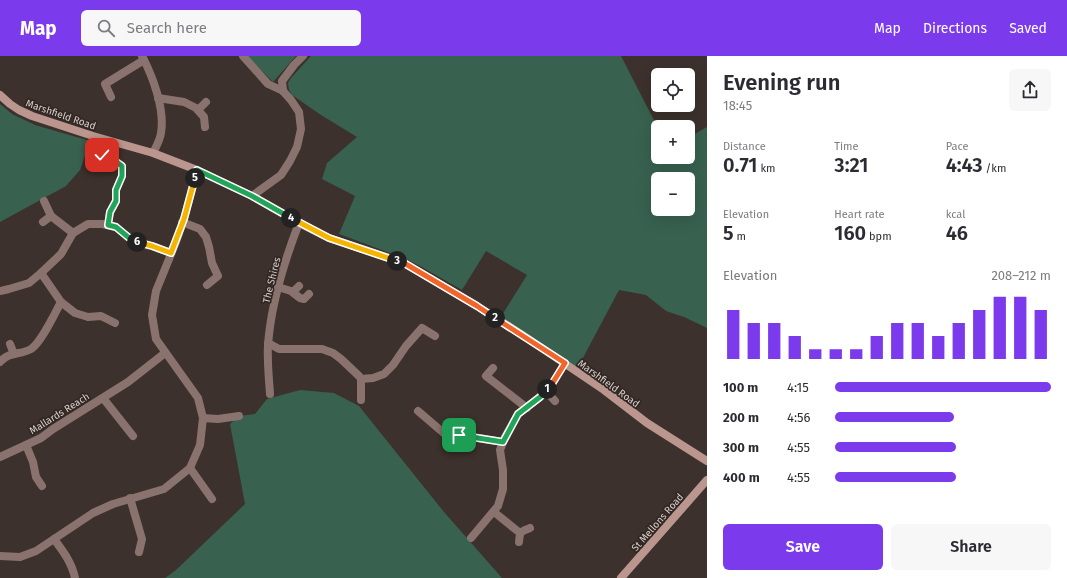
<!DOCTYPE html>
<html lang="en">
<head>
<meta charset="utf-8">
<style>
  body { margin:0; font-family:"Fira Sans",sans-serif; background:#f7f7f7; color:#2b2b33; height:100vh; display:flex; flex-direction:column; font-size:15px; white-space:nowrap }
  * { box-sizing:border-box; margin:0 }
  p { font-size:13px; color:#7c7c81 }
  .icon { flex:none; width:22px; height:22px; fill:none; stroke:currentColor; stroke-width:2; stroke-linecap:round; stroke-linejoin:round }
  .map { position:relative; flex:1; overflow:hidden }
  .drawer { display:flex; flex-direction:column; background:#fff; width:360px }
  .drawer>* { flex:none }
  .controls { position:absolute; left:651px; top:12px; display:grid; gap:8px }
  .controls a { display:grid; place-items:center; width:44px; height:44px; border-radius:6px; background:#fff; box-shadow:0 4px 16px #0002; font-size:20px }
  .pin { position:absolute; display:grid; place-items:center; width:34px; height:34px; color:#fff; margin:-17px; border-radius:8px; box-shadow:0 2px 6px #0006 }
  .km { position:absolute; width:20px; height:20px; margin:-10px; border-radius:50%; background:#222; color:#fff; font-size:11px; line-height:20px; text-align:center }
  .round { display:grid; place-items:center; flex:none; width:42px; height:42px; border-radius:6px; background:#f7f7f7 }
  .overview { display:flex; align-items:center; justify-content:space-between; height:68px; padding:0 16px }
  h1 { font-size:22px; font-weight:600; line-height:30px }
  .metrics { display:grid; grid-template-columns:repeat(3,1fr); gap:6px; height:68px; padding:4px 16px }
  .metrics div { display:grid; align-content:center }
  .metrics b { font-size:20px; font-weight:600 }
  .metrics small { font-size:11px; font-weight:400 }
  .metrics p { font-size:11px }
  .chart { height:112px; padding:8px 16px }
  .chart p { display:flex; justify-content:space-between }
  .chart svg { width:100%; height:72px; margin-top:4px; stroke:#7c3aed; stroke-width:6 }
  .primary-button { display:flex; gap:8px; margin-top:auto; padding:8px 16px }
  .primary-button a { flex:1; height:46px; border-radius:6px; background:#7c3aed; color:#fff; font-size:16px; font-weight:600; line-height:46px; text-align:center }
  .primary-button a+a { background:#f7f7f7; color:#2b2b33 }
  ul { padding:0 16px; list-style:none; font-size:13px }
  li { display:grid; grid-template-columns:64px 48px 1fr; align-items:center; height:30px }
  li i { height:10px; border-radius:5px; background:#7c3aed }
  header { display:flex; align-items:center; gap:24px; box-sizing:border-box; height:56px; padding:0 20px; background:#7c3aed; color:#fff }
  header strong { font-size:19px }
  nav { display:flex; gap:22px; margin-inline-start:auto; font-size:14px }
  .search { width:280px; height:36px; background:#f7f7f7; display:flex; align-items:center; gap:10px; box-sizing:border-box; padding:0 14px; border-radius:6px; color:#7c7c81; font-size:15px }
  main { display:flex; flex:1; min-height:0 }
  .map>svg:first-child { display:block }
</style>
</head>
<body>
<header>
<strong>Map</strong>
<div class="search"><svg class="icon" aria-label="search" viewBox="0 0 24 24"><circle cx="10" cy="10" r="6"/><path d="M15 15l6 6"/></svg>Search here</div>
<nav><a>Map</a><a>Directions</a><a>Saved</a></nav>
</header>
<main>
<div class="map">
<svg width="707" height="522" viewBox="0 0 707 522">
  <rect width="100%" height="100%" fill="#3c312c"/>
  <g fill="#38614f" fill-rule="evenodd">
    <path d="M247,0h49l-23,26z"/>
    <path d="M311,0h310l37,72v29h30v-22h5l14,-8v201l-23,-11 -18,-6 -20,-16 -27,-5 -43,81 -77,-51 28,-45 -41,-24 -24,39 -42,-24 -14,-7 -67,-25 16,-38 -33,-17 5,-16 30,-26 -36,-22 -29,-20 -3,-5 -1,-7 3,-5zM658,123h30v30h-30z"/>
    <path d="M0,48l12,10 23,11 55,16 -10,29 -14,16 -66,36z"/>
    <path d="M300,334l34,3 25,13 85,106 58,66h-337l11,-8 69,-66 -15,-80 9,-8 16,-2 12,-15z"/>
  </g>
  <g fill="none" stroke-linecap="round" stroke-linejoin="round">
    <g stroke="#8a736e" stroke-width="8">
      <path d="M142,0c11,21 23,53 19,77 -1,7 -5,14 -8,20"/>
      <path d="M243,0l25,28 15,7 8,9 8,12 2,17 -4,18 -7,14 -9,14 -29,21"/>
      <path d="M283,35l-1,-10 12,-16 9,-9"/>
      <path d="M111,41l-6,-13 39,-24"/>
      <path d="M158,42l26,4 12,6 8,9 1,10"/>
      <path d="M198,54l8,-8"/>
      <path d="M102,99l6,1 14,10v10l-6,14v11l-6,11 -2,13"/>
      <path d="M44,145l7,15 22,17"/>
      <path d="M43,166l8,-6"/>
      <path d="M182,166l18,7 6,8 3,10 3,16 6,13 -11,9"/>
      <path d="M41,217l20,29 14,11 13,4 13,-1 14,7"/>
      <path d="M278,231l13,4 9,7 4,1 5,-5"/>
      <path d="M0,235l9,-2 20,-6 12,-10 20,-19 12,-21 15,-9h14l14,3 12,10 7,5 17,4 19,7"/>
      <path d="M293,236l6,-6"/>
      <path d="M268,287l11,6h43l11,4 8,6 18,17 2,3v21"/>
      <path d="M10,288l4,10"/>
      <path d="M0,306c9,-11 22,-7 31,-13 10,-6 24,-36 30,-47"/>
      <path d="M493,312l-7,8 41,32"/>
      <path d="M361,323l12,-1 11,-4 9,-9 13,-19 16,-18 13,8"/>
      <path d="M546,335l9,10"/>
      <path d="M270,338c-1,-16 -3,-33 -2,-49 3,-42 16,-83 31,-122"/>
      <path d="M103,342l30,38"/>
      <path d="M418,355l28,24h13l44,7"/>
      <path d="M203,362l15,1 21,-3"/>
      <path d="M26,389l7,17 3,15 6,9"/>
      <path d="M0,401l41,-19 12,-9 75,-47 37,-29"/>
      <path d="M190,412l22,31"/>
      <path d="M130,442l12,41 -3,13"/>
      <path d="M494,456l26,21"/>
      <path d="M471,482l27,-32 5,-17v-19l-3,-20 5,-13 13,-23 22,-17 6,-6 6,-7 13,-21"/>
      <path d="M54,483c9,12 18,24 21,39"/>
      <path d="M519,486c1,-11 1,-10 11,-14"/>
      <path d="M0,500l20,1 16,-6 57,-38 20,-9 51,-15 26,-21 10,-23 3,-27 -5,-20 -42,-59 -4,-24 4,-24 20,-49 8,-23 13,-49"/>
    </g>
    <g stroke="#ba968e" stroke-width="8">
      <path d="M0,39l10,9 9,6 13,6 61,20 60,17 44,17 55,26 47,27 30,15 75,25 73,43 44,28 83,56 43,33 60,38"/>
      <path d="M621,522l86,-98"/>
    </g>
  </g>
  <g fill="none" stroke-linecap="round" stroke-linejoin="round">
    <g stroke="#fff" stroke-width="8">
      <path id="split-1" d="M459,379l44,7 15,-28 22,-17 7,-8"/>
    </g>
    <g stroke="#fff" stroke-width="8">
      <path id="split-2" d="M495,262l70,45 -13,21 -5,5"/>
    </g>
    <g stroke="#fff" stroke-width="8">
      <path id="split-3" d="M397,205l7,2 73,43 18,12"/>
    </g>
    <g stroke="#fff" stroke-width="8">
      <path id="split-4" d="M291,162l38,20 68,23"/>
    </g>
    <g stroke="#fff" stroke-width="8">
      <path id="split-5" d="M195,122l2,-8 55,26 39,22"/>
    </g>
    <g stroke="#fff" stroke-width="8">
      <path id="split-6" d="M137,186l15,4 19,7 13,-34 11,-41"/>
    </g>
    <g stroke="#fff" stroke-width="8">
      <path id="split-7" d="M102,99l6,1 14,10v10l-6,14v11l-6,11 -2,13 8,2 12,10 9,5"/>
    </g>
    <use href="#split-1" stroke="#22a559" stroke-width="5"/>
    <use href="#split-2" stroke="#f0652b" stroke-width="5"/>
    <use href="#split-3" stroke="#f0652b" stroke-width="5"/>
    <use href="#split-4" stroke="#f5b400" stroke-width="5"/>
    <use href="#split-5" stroke="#22a559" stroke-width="5"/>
    <use href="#split-6" stroke="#f5b400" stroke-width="5"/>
    <use href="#split-7" stroke="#22a559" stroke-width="5"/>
  </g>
  <g text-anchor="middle" stroke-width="3.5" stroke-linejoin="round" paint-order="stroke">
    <g font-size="10" fill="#d7cfcc" stroke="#322723">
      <text transform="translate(61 58) rotate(19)" y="4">Marshfield Road</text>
      <text transform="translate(271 224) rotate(-76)" y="4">The Shires</text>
      <text transform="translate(609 327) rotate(36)" y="4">Marshfield Road</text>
      <text transform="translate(59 357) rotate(-32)" y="4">Mallards Reach</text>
      <text transform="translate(657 466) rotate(-49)" y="4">St Mellons Road</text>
    </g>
  </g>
</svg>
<div class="controls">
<a><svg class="icon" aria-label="locate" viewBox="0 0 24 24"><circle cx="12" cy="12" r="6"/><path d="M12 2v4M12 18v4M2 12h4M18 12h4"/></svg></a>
<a>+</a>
<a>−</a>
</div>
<div class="pin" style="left:459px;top:379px;background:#1e9e55"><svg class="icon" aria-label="arrive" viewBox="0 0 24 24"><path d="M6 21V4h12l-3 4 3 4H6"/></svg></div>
<div class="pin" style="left:102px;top:99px;background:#d93025"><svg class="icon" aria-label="check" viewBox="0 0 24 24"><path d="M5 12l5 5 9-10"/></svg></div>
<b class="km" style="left:547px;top:333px">1</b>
<b class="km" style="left:495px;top:262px">2</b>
<b class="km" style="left:397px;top:205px">3</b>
<b class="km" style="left:291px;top:162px">4</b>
<b class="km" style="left:195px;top:122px">5</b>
<b class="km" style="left:137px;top:186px">6</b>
</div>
<section class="drawer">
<div class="overview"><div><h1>Evening run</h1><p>18:45</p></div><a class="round"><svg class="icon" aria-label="share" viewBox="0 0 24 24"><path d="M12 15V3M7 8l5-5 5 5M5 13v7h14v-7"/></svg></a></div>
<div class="metrics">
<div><p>Distance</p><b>0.71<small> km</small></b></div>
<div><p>Time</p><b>3:21</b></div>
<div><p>Pace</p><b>4:43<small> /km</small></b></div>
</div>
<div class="metrics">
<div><p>Elevation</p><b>5<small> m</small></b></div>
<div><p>Heart rate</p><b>160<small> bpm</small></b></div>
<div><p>kcal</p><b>46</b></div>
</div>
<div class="chart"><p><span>Elevation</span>208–212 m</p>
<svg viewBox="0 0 160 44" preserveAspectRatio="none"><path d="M5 44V14M15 44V22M25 44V22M35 44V30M45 44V38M55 44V38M65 44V38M75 44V30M85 44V22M95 44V22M105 44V30M115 44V22M125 44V14M135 44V6M145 44V6M155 44V14"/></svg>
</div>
<ul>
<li><b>100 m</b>4:15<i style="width:100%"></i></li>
<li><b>200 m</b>4:56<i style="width:55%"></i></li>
<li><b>300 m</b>4:55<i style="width:56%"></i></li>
<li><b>400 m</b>4:55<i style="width:56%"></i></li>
</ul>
<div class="primary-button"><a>Save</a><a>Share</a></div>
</section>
</main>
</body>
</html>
